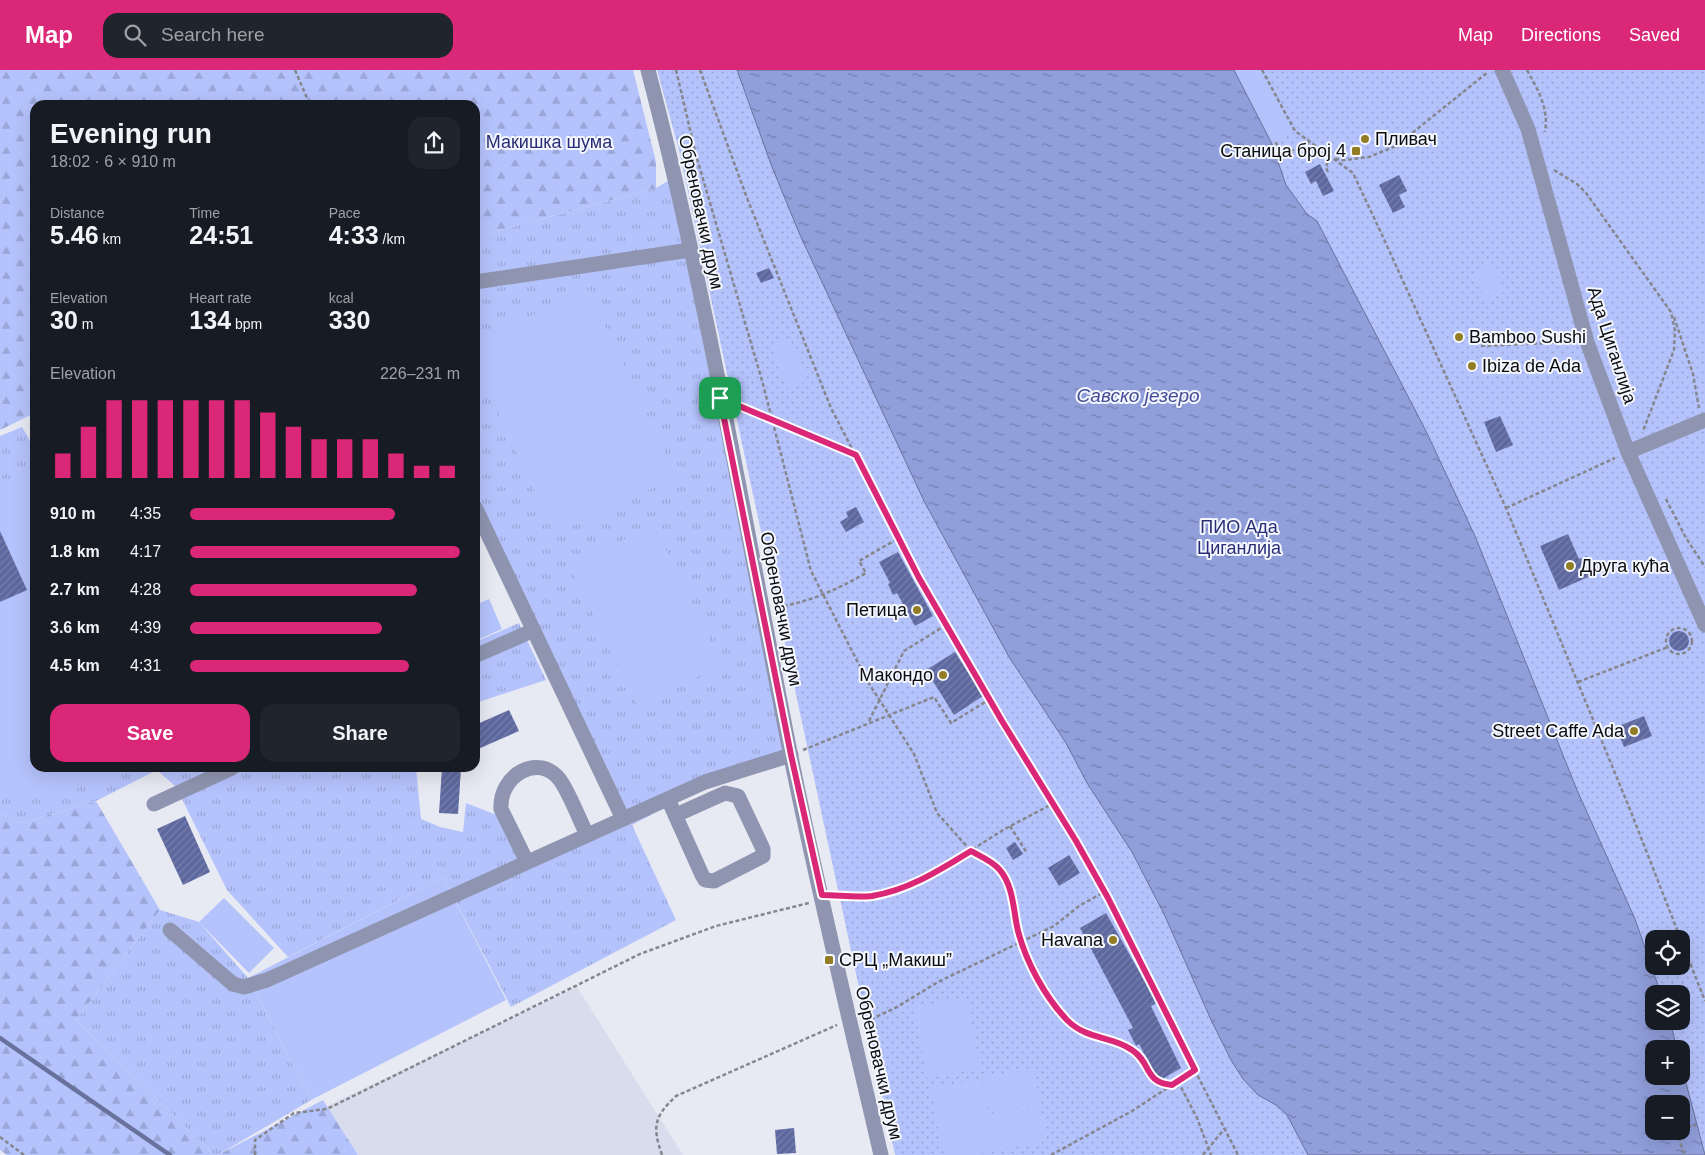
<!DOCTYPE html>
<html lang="en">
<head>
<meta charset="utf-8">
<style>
  body { margin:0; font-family:Helvetica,sans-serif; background:#20242c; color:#f1f3f6; height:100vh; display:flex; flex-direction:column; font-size:19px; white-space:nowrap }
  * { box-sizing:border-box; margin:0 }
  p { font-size:16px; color:#9ea1a6 }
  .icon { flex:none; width:28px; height:28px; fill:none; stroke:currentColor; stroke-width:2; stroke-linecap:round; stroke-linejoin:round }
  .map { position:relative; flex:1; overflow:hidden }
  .drawer { position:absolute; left:30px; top:30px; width:450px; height:672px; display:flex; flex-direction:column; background:#171b24; border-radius:15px; box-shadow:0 5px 20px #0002 }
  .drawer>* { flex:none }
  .fabs { position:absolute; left:1645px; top:860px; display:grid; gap:10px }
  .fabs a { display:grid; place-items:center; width:45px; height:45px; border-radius:10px; background:#171b24; box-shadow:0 5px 20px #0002; font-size:25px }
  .pin { position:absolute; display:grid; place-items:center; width:42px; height:42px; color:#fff; margin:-21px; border-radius:10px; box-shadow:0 2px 8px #0006 }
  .round { display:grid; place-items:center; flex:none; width:52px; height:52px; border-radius:15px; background:#20242c }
  .head { display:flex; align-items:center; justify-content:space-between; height:85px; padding:0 20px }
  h1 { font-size:28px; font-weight:800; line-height:38px }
  .metrics { display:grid; grid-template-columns:repeat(3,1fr); gap:8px; height:85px; padding:5px 20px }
  .metrics div { display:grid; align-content:center }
  .metrics b { font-size:25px; font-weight:800 }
  .metrics small { font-size:14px; font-weight:400 }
  .metrics p { font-size:14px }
  .chart { height:140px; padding:10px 20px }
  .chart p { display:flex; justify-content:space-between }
  .chart svg { width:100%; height:90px; margin-top:5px; stroke:#db2777; stroke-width:6 }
  .primary-button { display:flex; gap:10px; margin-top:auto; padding:10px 20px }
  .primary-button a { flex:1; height:58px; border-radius:15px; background:#db2777; color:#fff; font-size:20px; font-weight:800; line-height:58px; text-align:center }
  .primary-button a+a { background:#20242c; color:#f1f3f6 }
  ul { padding:0 20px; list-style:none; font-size:16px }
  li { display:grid; grid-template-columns:80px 60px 1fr; align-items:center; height:38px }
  li i { height:12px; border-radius:6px; background:#db2777 }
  header { display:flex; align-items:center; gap:30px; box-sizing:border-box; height:70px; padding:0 25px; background:#db2777; color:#fff }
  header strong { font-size:24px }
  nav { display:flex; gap:28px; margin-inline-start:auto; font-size:18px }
  .search { width:350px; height:45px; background:#20242c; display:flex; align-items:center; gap:12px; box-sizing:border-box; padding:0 18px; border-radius:15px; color:#9ea1a6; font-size:19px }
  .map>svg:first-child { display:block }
</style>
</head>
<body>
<header>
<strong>Map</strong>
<div class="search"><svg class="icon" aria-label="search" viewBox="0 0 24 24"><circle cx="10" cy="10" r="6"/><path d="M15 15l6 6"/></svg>Search here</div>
<nav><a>Map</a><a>Directions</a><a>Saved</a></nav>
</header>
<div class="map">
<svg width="1705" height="1085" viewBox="0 0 1705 1085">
  <defs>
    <pattern id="grass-tufts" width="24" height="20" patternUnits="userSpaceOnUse" patternTransform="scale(1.25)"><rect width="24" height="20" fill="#b5c3fc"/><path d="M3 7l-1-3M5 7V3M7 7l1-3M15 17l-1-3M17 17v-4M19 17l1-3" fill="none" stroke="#9aa6d7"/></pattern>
    <pattern id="forest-firs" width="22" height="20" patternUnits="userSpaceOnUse" patternTransform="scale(1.25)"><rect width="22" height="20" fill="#b5c3fc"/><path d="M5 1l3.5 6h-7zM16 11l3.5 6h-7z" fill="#9aa6d7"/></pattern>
    <pattern id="park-dots" width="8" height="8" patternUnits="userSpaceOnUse" patternTransform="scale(1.25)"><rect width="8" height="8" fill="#b5c3fc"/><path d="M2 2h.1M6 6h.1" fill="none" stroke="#9aa6d7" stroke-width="1.8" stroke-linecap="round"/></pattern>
    <pattern id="water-ripples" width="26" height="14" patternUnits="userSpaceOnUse" patternTransform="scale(1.25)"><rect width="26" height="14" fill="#909eda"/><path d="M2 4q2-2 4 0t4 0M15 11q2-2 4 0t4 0" fill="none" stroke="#747faf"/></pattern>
    <pattern id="building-hatch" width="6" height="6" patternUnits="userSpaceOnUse" patternTransform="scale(1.25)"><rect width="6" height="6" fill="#5d68a0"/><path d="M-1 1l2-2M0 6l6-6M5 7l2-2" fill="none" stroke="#787fa7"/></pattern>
  </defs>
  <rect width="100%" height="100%" fill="#e7e9f3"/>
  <path fill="#d8dded" d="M577,917l106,168h-325l-31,-49z"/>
  <g fill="url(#grass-tufts)">
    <path d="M675,107l116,578 -141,53 1,7 -19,10 44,95 -165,87 -68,-130 -155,80 -61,-67 -51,-103 -19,-17 -61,31 -74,22 -22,-9v-378l22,-9 13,22v319h381l5,51 19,8 23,5 3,-29 31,12 30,47 96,-43 -148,-312v-270l181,-49z"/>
    <path d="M519,553l27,57 -71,23v-61z"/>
    <path d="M160,840l39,12 49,56 63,122 -93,55h-4l-138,-135z"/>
  </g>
  <g fill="url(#forest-firs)">
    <path d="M0,0h633l23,92v26l-181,49v-132h-440v308l-35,17z"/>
    <path d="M96,731l64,109 -84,110 138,135h-207l-7,-5v-336l22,9z"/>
    <path d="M323,1030l35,55h-140z"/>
  </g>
  <path fill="url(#park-dots)" fill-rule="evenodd" d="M657,0h1048v1085h-810l-216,-1005zM1654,869h27v27h-27zM1654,924h27v27h-27zM1654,979h27v27h-27zM1654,1034h27v27h-27z"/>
  <g fill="#b5c3fc">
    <path d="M1234,0h28l33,61 -23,13z"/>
    <path d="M1491,194l14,27 -19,9 -13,-26z"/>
    <path d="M588,219l88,188 -121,57 -80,-170v-22z"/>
    <path d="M790,268l18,42 -20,9 -17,-43z"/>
    <path d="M0,412h9l26,9v277h79c-22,20 -74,35 -102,21 -4,-2 -8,-7 -12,-10z"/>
    <path d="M654,455l68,140 -84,41 -68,-140z"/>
    <path d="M489,529l13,30 -27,12v-36z"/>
    <path d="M443,807l63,123 -195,100 -63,-122z"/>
    <path d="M224,828l50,50 -25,25 -50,-51z"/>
    <path d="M967,928l13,70 -53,10 -13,-71z"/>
    <path d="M1033,998l7,36 -51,9 -7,-36z"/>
    <path d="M982,1009l6,36 52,-10 7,36 -76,14h-27l-13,-67z"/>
  </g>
  <path fill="url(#water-ripples)" stroke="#68729d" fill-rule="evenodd" d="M737,0h497l38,74 14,41 21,29 10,7 109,210 49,105 102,254 58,129 26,75h-7v27h16l7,28h-23v27h27v-12l24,91h-397l-21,-40 -11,-10 -18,-10 -15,-16 -12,-19 -19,-38 -48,-108 -32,-62 -45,-69 -21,-40 -57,-86 -85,-156 -124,-266 -28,-68zM1654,1034h27v27h-27z"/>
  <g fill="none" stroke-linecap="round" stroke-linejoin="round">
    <path stroke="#68729d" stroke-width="4.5" d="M0,968l170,117"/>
  </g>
  <g fill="url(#building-hatch)">
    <path d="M1320,94l14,27 -11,5 -7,-15 -5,3 -6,-12z"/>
    <path d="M1399,105l8,16 -8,4 6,12 -12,6 -14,-28z"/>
    <path d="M769,198l5,10 -13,5 -5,-10z"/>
    <path d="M1500,346l13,29 -17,7 -12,-30z"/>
    <path d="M856,437l8,15 -18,10 -6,-10 8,-5 -2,-5z"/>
    <path d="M0,461l27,59 -27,12z"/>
    <path d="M1568,464l11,25 8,-3 8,18 -36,16 -19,-44z"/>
    <path d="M898,482l35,64 -18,10 -18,-33 -4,2 -5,-11 2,-1 -11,-21z"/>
    <circle cx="1679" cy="571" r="10"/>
    <path d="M955,582l28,44 -29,19 -28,-45z"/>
    <path d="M509,640l10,21 -41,18 -3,-7v-17z"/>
    <path d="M1644,646l8,20 -28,11 -8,-20z"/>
    <path d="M442,698h19l-3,46 -19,-1z"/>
    <path d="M185,746l25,56 -27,13 -26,-56z"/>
    <path d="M1015,772l8,12 -10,6 -7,-12z"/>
    <path d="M1069,785l11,18 -21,13 -11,-18z"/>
    <path d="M1106,843l51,90 -6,3 30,62 -22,13 -20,-37 -3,2 -8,-16 5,-2 -53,-100z"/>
    <path d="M794,1058l2,25 -19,1 -2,-24z"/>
  </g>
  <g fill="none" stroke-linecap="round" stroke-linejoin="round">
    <g stroke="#86878e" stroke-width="2.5" stroke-dasharray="4 2.5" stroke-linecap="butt">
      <path d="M295,0l15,35"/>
      <path d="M676,0l20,85 67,229 48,187 57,111 46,72 23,59 34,38 27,17 5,7 7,15 8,39 7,20 26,50 15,20 16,14 51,17 22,31 26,6 16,31 14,37"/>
      <path d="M700,0l47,128 84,210 88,170 188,320 131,257"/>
      <path d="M1262,0l33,61 58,42 30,64 123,271 125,304 74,189"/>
      <path d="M1527,0c11,20 22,38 18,62"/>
      <path d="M1276,72l4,14 29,-13"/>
      <path d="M1335,89l10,1 24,-3 27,-11 92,-74"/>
      <path d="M1554,100l23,14 9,9 85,119 4,19 -1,19 -31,81"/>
      <path d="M1328,102l-2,-4 3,-12"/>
      <path d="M1674,247l19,57 6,34"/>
      <path d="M1481,276l91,-4"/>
      <path d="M738,335l117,50"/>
      <path d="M1666,429l20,39 19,29"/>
      <path d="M1506,438l109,-50"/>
      <path d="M777,537c33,-5 59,-17 89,-34l-7,-12 40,-23"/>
      <circle cx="1679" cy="571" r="13"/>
      <path d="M1578,612l90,-35"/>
      <path d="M869,651l35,-70 42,-26"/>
      <path d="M803,680l131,-53 17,26 39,-24"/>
      <path d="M1010,756l17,27"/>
      <path d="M834,825l37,1 41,-12 25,-12 66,-42 49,-26"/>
      <path d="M864,948h10l23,-11 41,-25 116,-56 25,-20 25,-14"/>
      <path d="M1681,1059l15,-4"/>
      <path d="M1677,1061l7,24"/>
      <path d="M0,1067l24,18"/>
      <path d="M255,1085v-15l39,-27 33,-4 313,-155 76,-28 93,-23"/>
      <path d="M662,1085c-10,-29 -8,-38 14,-59l161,-71"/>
      <path d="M1051,1085l81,-44 63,-41"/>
      <path d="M1203,1085l22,-27"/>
    </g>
    <g stroke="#8f95b0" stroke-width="15">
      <path d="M648,0c59,225 97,455 142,682 27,135 60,269 91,403"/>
      <path d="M1502,0l26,59 59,213 41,110 77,173"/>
      <path d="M475,212l215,-32"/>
      <path d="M1628,382l77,-32"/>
      <path d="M475,437l148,312"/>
      <path d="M475,586l59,-26"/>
      <path d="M668,729l34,76 3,5 9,1 49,-25v-7l-25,-53 -13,-3 -49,22"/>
      <path d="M154,734l78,-36"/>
      <path d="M527,792l-26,-53c-2,-34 38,-57 59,-29 10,14 19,39 27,55"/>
      <path d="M170,860l63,54 11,3 23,-7 438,-198 86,-27"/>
    </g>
  </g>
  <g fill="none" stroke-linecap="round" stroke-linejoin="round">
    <g stroke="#fff" stroke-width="10">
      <path id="route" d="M720,328l136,57 63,123 83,143 74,120 32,57 87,172 -23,15c-29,-3 -20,-22 -40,-35 -21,-15 -44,-9 -65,-30 -22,-23 -41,-58 -49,-89 -5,-21 -4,-45 -19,-62 -7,-8 -19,-13 -28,-18 -31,19 -62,39 -99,45 -16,2 -34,-1 -50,-1l-31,-140z"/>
    </g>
    <use href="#route" stroke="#db2777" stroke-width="6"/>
  </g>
  <g fill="#937d24" stroke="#f5f7ff" stroke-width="2">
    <circle cx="1365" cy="69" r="5"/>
    <rect x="1351" y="76" width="10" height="10" rx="2.5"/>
    <circle cx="1459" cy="267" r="5"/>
    <circle cx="1472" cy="296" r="5"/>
    <circle cx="1570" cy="496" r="5"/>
    <circle cx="917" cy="540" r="5"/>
    <circle cx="943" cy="605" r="5"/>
    <circle cx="1634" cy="661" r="5"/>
    <circle cx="1113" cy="870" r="5"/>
    <rect x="824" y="885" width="10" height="10" rx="2.5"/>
  </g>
  <g text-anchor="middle" stroke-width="4" stroke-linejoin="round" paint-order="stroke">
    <g font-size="18" fill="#0b0c0f" stroke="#f5f7ff" text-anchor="start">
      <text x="1375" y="75">Пливач</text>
      <text x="1346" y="87" text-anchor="end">Станица број 4</text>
      <text x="1469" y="273">Bamboo Sushi</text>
      <text x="1482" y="302">Ibiza de Ada</text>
      <text x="1580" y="502">Друга кућа</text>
      <text x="907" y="546" text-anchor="end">Петица</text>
      <text x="933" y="611" text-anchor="end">Макондо</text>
      <text x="1624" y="667" text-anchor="end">Street Caffe Ada</text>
      <text x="1103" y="876" text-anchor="end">Havana</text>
      <text x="839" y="896">СРЦ „Макиш”</text>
    </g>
    <g font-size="18" fill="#282e75" stroke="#f5f7ff">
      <text x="549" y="78">Макишка шума</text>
      <text x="1239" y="463">ПИО Ада<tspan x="1239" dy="21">Циганлија</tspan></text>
    </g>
    <g font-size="18" fill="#0b0c0f" stroke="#f5f7ff">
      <text transform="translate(701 142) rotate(78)" y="6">Обреновачки друм</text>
      <text transform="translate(1612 275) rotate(72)" y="6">Ада Циганлија</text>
      <text transform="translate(781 539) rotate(79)" y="6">Обреновачки друм</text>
      <text transform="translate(879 993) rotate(77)" y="6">Обреновачки друм</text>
    </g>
    <g font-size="19" font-style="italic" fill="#414c95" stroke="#f5f7ff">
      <text x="1138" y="332">Савско језеро</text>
    </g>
  </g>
</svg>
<div class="fabs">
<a><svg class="icon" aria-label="locate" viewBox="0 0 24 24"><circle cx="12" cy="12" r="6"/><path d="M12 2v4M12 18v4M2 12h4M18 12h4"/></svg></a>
<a><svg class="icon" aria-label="layers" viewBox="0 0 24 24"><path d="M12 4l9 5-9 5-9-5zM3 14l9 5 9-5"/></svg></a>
<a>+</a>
<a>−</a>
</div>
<div class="pin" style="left:720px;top:328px;background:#1e9e55"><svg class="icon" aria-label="arrive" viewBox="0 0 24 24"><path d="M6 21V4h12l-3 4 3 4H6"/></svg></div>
<section class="drawer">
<div class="head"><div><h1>Evening run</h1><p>18:02 · 6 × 910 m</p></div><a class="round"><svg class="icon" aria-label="share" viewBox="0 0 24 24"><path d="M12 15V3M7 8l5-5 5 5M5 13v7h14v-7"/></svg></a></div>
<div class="metrics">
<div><p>Distance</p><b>5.46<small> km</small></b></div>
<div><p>Time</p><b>24:51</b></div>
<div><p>Pace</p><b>4:33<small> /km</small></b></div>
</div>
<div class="metrics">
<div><p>Elevation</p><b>30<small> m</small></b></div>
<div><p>Heart rate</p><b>134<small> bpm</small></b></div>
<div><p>kcal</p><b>330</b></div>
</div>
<div class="chart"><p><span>Elevation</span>226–231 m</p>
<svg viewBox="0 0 160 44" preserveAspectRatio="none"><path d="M5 44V32M15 44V19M25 44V6M35 44V6M45 44V6M55 44V6M65 44V6M75 44V6M85 44V12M95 44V19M105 44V25M115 44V25M125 44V25M135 44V32M145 44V38M155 44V38"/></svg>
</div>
<ul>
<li><b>910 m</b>4:35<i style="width:76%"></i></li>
<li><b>1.8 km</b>4:17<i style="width:100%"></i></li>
<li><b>2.7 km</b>4:28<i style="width:84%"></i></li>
<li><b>3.6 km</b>4:39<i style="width:71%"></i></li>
<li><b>4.5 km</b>4:31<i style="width:81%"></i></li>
</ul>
<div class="primary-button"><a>Save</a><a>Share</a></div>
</section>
</div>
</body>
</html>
